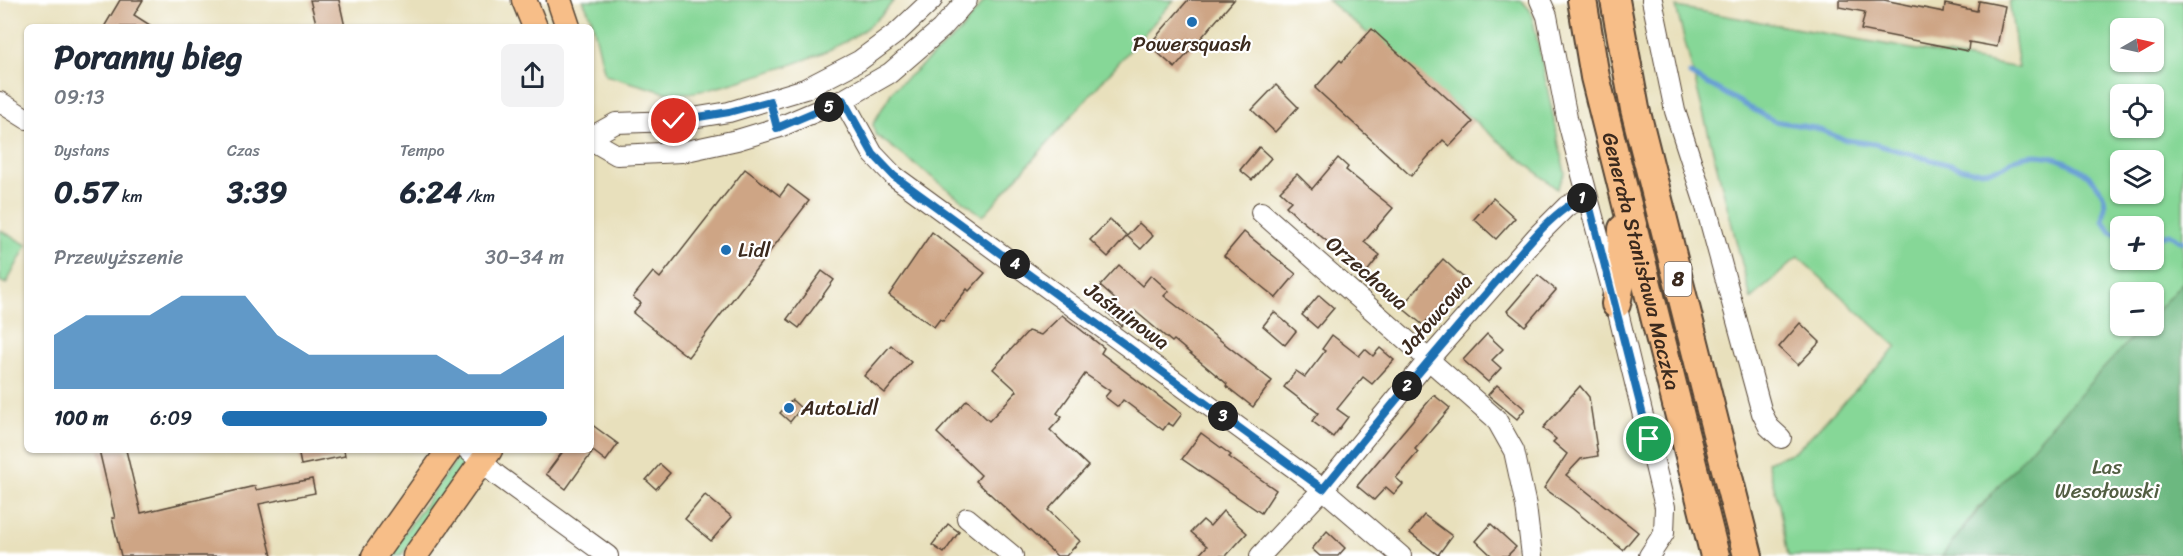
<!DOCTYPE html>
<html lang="pl">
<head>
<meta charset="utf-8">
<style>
  body { margin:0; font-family:Sriracha,sans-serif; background:#f2f2f3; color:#1f2937; height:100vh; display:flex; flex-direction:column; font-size:22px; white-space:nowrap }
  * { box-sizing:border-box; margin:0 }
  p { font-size:20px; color:#747a83 }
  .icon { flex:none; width:33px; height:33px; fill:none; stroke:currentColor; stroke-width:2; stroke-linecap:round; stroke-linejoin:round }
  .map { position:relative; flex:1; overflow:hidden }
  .details { position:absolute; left:24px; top:24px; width:570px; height:429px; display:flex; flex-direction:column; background:#fff; border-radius:9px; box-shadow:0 2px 4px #0004 }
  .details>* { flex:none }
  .needle { width:39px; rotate:81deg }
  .controls { position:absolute; left:2110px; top:18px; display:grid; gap:12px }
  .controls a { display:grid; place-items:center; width:54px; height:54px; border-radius:9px; background:#fff; box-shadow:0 2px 4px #0004; font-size:30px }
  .pin { position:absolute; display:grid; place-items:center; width:51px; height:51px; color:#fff; margin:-26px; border:3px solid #fff; border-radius:50%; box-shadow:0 2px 6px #0007 }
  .km { position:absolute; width:30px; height:30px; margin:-15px; border-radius:50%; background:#222; color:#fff; font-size:16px; line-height:30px; text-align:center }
  .round { display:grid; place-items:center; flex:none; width:63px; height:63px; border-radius:9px; background:#f2f2f3 }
  .summary { display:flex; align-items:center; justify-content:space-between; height:102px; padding:0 30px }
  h1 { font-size:33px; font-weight:700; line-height:45px }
  .figures { display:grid; grid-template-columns:repeat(3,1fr); gap:9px; height:102px; padding:6px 30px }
  .figures div { display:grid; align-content:center }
  .figures b { font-size:30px; font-weight:700 }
  .figures small { font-size:16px; font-weight:400 }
  .figures p { font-size:16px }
  .chart { height:168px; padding:12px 30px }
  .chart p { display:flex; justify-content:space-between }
  .chart svg { width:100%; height:108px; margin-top:6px; fill:#1f6fb2; opacity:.7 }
  ul { padding:0 30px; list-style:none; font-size:20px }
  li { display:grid; grid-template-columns:96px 72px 1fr; align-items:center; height:45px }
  li i { height:15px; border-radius:8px; background:#1f6fb2 }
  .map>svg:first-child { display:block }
</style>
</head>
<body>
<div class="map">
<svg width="2183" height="556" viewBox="0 0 2183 556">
  <rect width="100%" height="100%" fill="#fff"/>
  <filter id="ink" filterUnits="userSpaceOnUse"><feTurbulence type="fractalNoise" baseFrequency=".0167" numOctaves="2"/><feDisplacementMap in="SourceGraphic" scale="12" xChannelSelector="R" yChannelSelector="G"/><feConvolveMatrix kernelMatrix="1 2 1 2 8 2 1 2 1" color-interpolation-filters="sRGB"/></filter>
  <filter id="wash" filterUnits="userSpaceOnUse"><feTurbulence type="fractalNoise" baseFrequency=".008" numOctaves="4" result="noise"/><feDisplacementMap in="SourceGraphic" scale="24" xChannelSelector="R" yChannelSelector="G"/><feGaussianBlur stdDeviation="1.35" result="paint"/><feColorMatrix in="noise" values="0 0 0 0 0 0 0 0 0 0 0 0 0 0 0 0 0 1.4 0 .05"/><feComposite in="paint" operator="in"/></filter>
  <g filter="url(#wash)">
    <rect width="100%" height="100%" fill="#e8e0bc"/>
    <g fill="#86d797" stroke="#60805a" stroke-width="1.5" fill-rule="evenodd">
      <path d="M583,0h311c-33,45 -90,61 -141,77 -26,8 -54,17 -82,17l-66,-19 -13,-55z"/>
      <path d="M985,0h189l-191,216 -108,-82 -2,-10 20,-34 66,-57z"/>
      <path d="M1327,0h194l9,10 3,10 32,153 -8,16z"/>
      <path d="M2009,0h174v282l-29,32v-22h-33v34h22l-166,184 -35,46h-154l-9,-51 -12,-43 29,-11 101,-104 -99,-90 -47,42 -75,-292 343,61zM2121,28h33v34h-33zM2121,94h33v34h-33zM2121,160h33v34h-33zM2121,226h33v34h-33z"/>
      <path d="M0,230l27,15 -21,39 -6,-3z"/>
      <path d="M462,452l4,13 -65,91h-13z"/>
    </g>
    <path fill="#6cb880" stroke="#54714f" stroke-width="1.5" d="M2183,282v274h-241c62,-81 132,-156 201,-230h11v-12z"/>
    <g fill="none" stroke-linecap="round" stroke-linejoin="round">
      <g stroke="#669dd4" stroke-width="5">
        <path d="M1690,74l84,47 41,7 31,12 28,4 98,27c11,0 22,0 32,-5 4,-2 8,-6 13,-8 29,-10 71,8 85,35 5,9 2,19 1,28l8,11 10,3"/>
        <path d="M2154,237l16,-3 10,7h3"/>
      </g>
    </g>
    <g id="blocks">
      <g fill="#cea585">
        <path d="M120,0h23l-9,15 19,12h-49z"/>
        <path d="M310,0h29l6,27h-28z"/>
        <path d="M1188,0h46l-59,68 -26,-23z"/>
        <path d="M1839,0h45l60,12 1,-8 32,7 2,-10 26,5 -8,41 -28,-5 -1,9 -107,-21 4,-18 -26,-5z"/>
        <path d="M1372,29l101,93 -23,24 -7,-6 -32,36 -96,-88 25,-28 2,2z"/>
        <path d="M1276,85l22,22 -23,25 -23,-22z"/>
        <path d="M1259,147l12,11 -19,22 -12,-10z"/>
        <path d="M1338,158l10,9 -2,3 47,38 -29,34 16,13 -14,18 -70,-57 -10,-10 5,-5 -11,-10 17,-17 15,15z"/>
        <path d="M745,169l35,27 8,-11 21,16 -121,156 -55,-44 8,-10 -8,-6 20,-25 7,6z"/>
        <path d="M1493,198l22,20 -19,21 -22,-20z"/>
        <path d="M1110,219l17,17 -19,21 -18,-17z"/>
        <path d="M1139,223l14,13 -12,13 -14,-13z"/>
        <path d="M932,232l53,41 -16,18 -2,-2 -24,32 -3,-2 -6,8 -45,-32z"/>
        <path d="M1244,232l52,42 -20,24 -52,-42z"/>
        <path d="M1443,259l22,20 -42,46 -22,-18z"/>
        <path d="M1119,265l23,21 9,-11 18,16 -5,5 108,85 -19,26 -27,-21 1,-2 -53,-44 -2,2 -37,-31 -13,15 -14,-13 10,-11 -18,-16z"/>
        <path d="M822,271l12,9 -35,48 -12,-9z"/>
        <path d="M1538,275l18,15 -31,36 -18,-15z"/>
        <path d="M1319,295l15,13 -17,20 -15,-13z"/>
        <path d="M1274,312l22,19 -11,14 -22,-19z"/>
        <path d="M1062,315l42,33 -3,5 81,61 -9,12 -5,-3 -5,7 -40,-30 -5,7 -13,-10 5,-6 -25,-17 -28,39 5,4 -12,13 38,36 -40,44 32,31 -14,15h-9l-81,-75 5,-6 -44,-42 30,-33 22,21 28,-30 -24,-22 35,-38 13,4z"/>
        <path d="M1800,323l20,19 -22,23 -19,-18z"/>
        <path d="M1487,334l16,15 -11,11 9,8 -13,14 -25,-22z"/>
        <path d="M1332,335l27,21 6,-7 8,7 7,-8 14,12 -22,24 -9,-7 -26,32 11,8 -15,20 -21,-16 6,-8 -34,-26 12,-16 9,6 20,-26 -3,-2z"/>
        <path d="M891,345l20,17 -26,31 -21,-17z"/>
        <path d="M1497,385l28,24 -8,10 -29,-24z"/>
        <path d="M1580,386l9,11 9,59 -17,3 -15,16 72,57 -15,18 -50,-41 -29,-21 23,-34 -14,-12 3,-3 -13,-11z"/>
        <path d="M1434,395l16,13 -35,41 3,3 -22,26 7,6 -9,10 -8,-7 -12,13 -17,-14z"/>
        <path d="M792,400l9,8 -11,14 -10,-9z"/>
        <path d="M591,424l27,20 -12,17 -13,-10 -27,38 -20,-15 18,-24h28z"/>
        <path d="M1201,433l30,22 -2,2 47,33 -15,23 -79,-54z"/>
        <path d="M99,450h27l15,63 114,-27 1,4 56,-11 3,14 -56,11 13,52h-151l-9,-38h3z"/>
        <path d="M298,450h46l1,6 -44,9z"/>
        <path d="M660,464l10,9 -14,16 -10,-9z"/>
        <path d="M705,495l27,22 -21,24 -26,-22z"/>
        <path d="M1223,511l24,22 -21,23h-28l9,-10 -16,-14 12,-12 7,6z"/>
        <path d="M1424,515l28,21 -14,19 -28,-22z"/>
        <path d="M948,524l11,8 -15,21 -12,-8z"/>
        <path d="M1491,524l25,23 -9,9h-15l-16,-15z"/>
        <path d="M1327,531l18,17 -7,8h-18l-8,-7z"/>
      </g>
    </g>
  </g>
  <g filter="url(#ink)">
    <use href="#blocks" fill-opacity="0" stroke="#554536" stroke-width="1.5"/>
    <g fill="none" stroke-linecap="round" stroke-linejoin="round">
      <g stroke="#554536" stroke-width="22">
        <g id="minor">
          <path d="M1540,0l7,16 20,102 49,186 49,203 -1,26 -15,23"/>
          <path d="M1652,0l23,111 31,96 56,206 7,14 12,11"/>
          <path d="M843,100l30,54 21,22 429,313 78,67"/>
          <path d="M0,102l27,17"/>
          <path d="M591,137l25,-14 58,-2 55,-9 76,-23 54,-28 39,-29 34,-32"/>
          <path d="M591,140l26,15 65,-3 55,-12 40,-12 66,-28 47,-27 51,-44 26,-29"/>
          <path d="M1261,212l235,207 18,32 12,55 6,50"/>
          <path d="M468,450l30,26 110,80"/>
          <path d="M967,518l46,38"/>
          <path d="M1260,556l63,-67 106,-130 108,-123 30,-30 20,-10"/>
        </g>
      </g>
      <g stroke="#554536" stroke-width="27">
        <g id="major">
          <path d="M524,0l11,27"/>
          <path d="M559,0l9,27"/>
          <path d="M374,556l75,-106"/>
          <path d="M415,556l75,-106"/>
        </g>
      </g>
      <g stroke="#554536" stroke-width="32">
        <g id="highway">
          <path id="s1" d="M1582,0l13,77 120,479"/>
          <path d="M1615,0l20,109 113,447"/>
          <path d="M1616,304l5,-26 2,-49"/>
        </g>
      </g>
      <use href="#minor" stroke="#fff" stroke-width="20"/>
      <use href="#major" stroke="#f7be88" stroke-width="24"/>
      <use href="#highway" stroke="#f7be88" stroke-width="28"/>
    </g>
  </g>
  <g fill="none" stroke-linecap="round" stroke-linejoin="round" filter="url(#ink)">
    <g stroke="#fff" stroke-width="12">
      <path id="route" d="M674,121l55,-9 41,-11 7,27 66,-28 30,54 21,22 429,313c57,-70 114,-139 173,-207 24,-28 56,-73 91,-86l62,243"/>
    </g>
    <use href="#route" stroke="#1f6fb2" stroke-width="8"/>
  </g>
  <g fill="#1f6fb2" stroke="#fff" stroke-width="2">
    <circle cx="1192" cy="22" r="6"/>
    <circle cx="726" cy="250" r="6"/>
    <circle cx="789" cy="408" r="6"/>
  </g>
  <g text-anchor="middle" stroke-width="4.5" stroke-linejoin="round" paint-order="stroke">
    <rect fill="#fff" stroke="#766a62" stroke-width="1.5" x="1664.5" y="262" width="27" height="34" rx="4.5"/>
    <g font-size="20" font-weight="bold" fill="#3b2a1e">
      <text x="1678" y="286">8</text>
    </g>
    <g font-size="21" fill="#3b2a1e" stroke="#fff" text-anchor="start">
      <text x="1192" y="51" text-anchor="middle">Powersquash</text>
      <text x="738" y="257">Lidl</text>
      <text x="801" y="415">AutoLidl</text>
    </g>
    <g font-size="21" fill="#3b2a1e" stroke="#fff">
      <text dy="7" stroke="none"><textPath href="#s1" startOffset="268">Generała Stanisława Maczka</textPath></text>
      <text transform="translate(1367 273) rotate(41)" y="7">Orzechowa</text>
      <text transform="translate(1436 314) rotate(-49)" y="7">Jałowcowa</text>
      <text transform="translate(1127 316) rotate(36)" y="7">Jaśminowa</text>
    </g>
    <g font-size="21" fill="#525e42" stroke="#fff">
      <text x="2107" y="474">Las<tspan x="2107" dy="24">Wesołowski</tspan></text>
    </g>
  </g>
</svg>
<div class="controls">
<a><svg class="needle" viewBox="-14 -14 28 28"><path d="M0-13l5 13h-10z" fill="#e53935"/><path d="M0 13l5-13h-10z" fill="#747a83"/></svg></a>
<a><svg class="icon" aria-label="locate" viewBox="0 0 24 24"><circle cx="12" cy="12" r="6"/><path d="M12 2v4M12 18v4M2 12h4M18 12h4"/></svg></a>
<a><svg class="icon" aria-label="layers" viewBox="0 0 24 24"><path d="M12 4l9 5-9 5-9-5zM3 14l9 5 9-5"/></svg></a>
<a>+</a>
<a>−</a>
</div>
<div class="pin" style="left:1649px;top:439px;background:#1e9e55"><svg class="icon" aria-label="arrive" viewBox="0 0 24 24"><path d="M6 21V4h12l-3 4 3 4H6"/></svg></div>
<div class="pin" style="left:674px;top:121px;background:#d93025"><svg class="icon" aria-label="check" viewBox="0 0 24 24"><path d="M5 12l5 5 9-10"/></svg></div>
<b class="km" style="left:1582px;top:198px">1</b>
<b class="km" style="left:1407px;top:386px">2</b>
<b class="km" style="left:1223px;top:416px">3</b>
<b class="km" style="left:1015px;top:264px">4</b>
<b class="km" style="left:829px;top:107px">5</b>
<section class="details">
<div class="summary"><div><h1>Poranny bieg</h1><p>09:13</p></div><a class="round"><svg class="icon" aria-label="share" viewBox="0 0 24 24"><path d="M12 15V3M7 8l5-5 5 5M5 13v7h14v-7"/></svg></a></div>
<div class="figures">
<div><p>Dystans</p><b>0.57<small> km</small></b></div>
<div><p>Czas</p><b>3:39</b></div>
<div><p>Tempo</p><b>6:24<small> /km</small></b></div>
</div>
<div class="chart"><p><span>Przewyższenie</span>30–34 m</p>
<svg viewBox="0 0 160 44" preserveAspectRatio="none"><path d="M0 44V22L10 14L20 14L30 14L40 6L50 6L60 6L70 22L80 30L90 30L100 30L110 30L120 30L130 38L140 38L150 30L160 22V44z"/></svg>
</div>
<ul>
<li><b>100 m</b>6:09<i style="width:95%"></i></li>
</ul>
</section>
</div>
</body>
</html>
